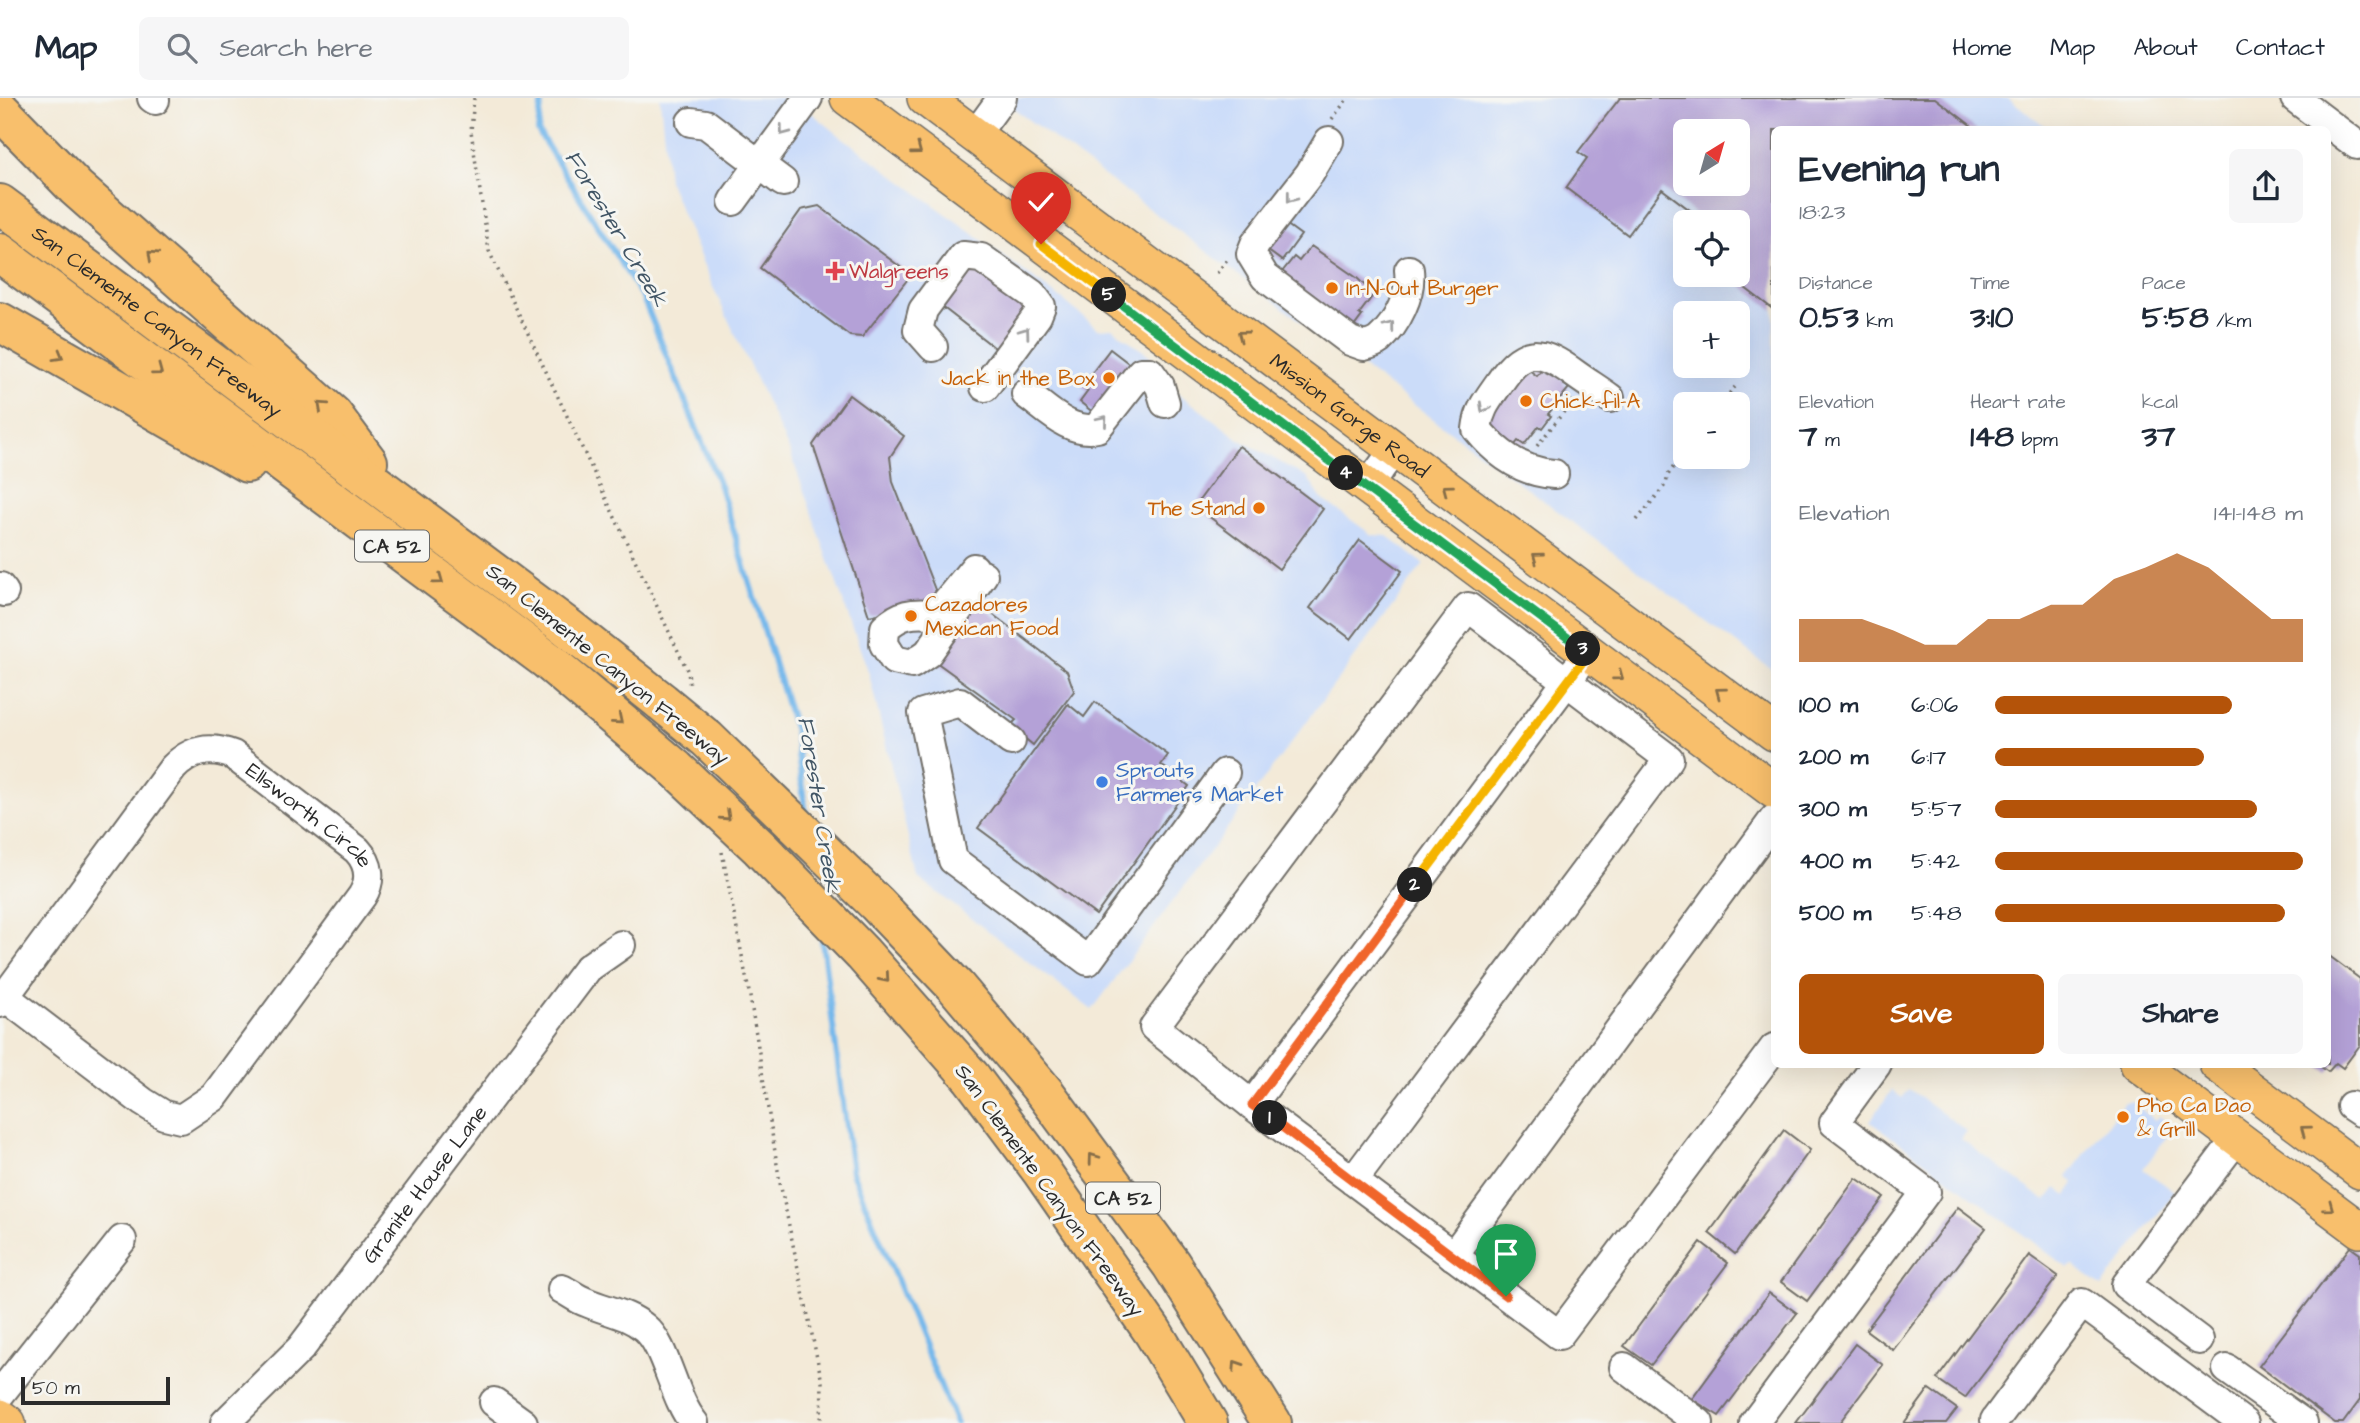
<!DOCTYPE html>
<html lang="en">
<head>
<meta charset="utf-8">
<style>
  body { margin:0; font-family:"Architects Daughter",sans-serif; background:#f6f6f7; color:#1f2937; height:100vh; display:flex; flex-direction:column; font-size:26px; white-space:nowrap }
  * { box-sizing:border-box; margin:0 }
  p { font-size:23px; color:#747a83 }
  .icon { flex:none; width:38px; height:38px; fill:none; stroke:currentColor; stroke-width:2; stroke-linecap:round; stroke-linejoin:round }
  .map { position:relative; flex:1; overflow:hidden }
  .side { position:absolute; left:1771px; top:28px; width:560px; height:942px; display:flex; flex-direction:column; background:#fff; border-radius:10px; box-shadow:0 7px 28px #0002 }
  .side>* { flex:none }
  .needle { width:46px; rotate:37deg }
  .buttons { position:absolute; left:1673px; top:21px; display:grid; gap:14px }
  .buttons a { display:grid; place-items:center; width:77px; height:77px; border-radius:10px; background:#fff; box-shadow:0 7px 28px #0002; font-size:35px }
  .scale { position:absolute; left:21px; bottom:18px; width:149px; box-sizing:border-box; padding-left:7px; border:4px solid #2b2b2b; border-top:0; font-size:19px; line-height:24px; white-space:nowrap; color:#2b2b2b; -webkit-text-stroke:5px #f6f6f2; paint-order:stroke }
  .pin { position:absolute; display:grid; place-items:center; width:60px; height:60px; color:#fff; margin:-72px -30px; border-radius:50% 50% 50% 0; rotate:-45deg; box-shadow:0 0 7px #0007 }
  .pin .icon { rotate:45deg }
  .km { position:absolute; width:35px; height:35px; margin:-18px; border-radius:50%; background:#222; color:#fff; font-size:19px; line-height:35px; text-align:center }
  .round { display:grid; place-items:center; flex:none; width:74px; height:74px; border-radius:10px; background:#f6f6f7 }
  .headline { display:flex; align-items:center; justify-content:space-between; height:119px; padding:0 28px }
  h1 { font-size:38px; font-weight:800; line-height:52px }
  .metrics { display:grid; grid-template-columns:repeat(3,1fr); gap:10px; height:119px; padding:7px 28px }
  .metrics div { display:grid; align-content:center }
  .metrics b { font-size:30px; font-weight:800 }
  .metrics small { font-size:19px; font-weight:400 }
  .metrics p { font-size:19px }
  .chart { height:196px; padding:14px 28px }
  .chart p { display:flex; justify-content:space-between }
  .chart svg { width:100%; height:126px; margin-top:7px; fill:#b45309; opacity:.7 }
  .button { display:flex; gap:14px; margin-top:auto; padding:14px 28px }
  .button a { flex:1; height:80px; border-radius:10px; background:#b45309; color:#fff; font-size:28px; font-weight:800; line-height:80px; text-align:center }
  .button a+a { background:#f6f6f7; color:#1f2937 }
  ul { padding:0 28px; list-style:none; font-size:23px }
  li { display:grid; grid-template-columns:112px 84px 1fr; align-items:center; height:52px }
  li i { height:18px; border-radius:9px; background:#b45309 }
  header { display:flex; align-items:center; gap:42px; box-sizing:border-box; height:98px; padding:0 35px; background:#fff; border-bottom:2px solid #e0e1e3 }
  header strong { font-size:33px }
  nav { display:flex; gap:38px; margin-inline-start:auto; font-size:24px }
  .search { width:490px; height:63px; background:#f6f6f7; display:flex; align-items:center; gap:18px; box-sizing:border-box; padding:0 24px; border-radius:10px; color:#747a83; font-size:26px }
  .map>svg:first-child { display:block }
</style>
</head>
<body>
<header>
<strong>Map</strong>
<div class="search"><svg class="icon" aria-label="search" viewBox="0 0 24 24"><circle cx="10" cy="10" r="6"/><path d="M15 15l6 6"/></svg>Search here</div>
<nav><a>Home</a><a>Map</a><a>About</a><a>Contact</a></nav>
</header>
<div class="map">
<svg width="2360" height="1325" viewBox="0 0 2360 1325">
  <rect width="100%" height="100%" fill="#f6f6f2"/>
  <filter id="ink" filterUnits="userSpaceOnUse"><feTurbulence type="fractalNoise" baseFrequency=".0143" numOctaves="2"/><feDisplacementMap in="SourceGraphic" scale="14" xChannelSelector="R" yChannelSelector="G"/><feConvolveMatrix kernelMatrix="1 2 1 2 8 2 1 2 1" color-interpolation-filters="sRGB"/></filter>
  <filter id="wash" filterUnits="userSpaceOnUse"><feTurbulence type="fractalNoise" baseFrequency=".00686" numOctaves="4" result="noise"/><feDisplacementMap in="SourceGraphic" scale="28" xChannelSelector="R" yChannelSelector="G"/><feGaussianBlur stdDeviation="1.57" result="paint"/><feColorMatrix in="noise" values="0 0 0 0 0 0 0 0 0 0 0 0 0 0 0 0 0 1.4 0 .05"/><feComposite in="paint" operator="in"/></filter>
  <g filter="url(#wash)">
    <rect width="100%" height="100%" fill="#f3ead8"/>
    <g fill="#cbdcf9" fill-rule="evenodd">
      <path d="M660,0h133l46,37 224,165 35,29 14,-1 38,28 24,34 65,49 69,39 13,20 51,37 15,1 37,28 -332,446 -174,-132 -49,-204 -79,-222 -78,-167 -44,-105z"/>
      <path d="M999,0h1009l41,31 -275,1v541zM1685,33h53v53h-53zM1685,124h53v53h-53zM1685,215h53v53h-53zM1685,306h53v53h-53z"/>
      <path d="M1909,991l58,42 -6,8 85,62 10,-13 11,7 8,-12 -8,-6 57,-74 8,-1 23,18 4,-4 15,11 -31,42 32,23 -73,95 -29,-22 -5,3 -198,-147 22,-31 10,8z"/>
    </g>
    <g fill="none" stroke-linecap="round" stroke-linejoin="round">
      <g stroke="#75b8eb" stroke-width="6">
        <path d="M542,0l-4,33 105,167 77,188 75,245 11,84"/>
        <path d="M821,835l31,239 104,251"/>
      </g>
    </g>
    <g id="blocks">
      <g fill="#b4a1d7" fill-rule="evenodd">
        <path d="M1620,0h315l42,32h-203v180l-46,-35h10v-53h-43l4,-5 -37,-28 -34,46 -62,-47 21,-30 -9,-6zM1685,33h53v53h-53z"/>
        <path d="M819,108l92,69 -49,62 -12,-1 -90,-68 41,-58z"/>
        <path d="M1286,126l15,11 -19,26 -15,-11z"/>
        <path d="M1311,148l46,32 17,16 -15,20 3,2 -9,12 -69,-51 2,-2 -4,-3 12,-15 5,4z"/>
        <path d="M968,157l65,50 -34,46 -63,-49z"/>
        <path d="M1110,251l26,20 -37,48 -19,-15 8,-11 -6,-5z"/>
        <path d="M1525,269l12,9 6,-7 6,5 2,-3 14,10 -2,3 6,4 -21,26 3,2 -9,12 -3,-2 -15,19 -6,-4 -7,9 -29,-36z"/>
        <path d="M849,297l55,41 -14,21 3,25 46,118 -70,16 -56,-171z"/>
        <path d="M1239,348l84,63 -44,60 -84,-63z"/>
        <path d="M1360,442l42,31 -51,68 -41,-31z"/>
        <path d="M975,503l92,70 7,20 -41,54 -23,-19 6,-6 -84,-61z"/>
        <path d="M1095,604l73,53 -7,10 28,21 -93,129 -118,-87 90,-124 16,13z"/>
        <path d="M2328,857l32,24v66l-17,23 -7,-5 -8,9 -11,-8h11z"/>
        <path d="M1784,1032l26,20 -75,104 -26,-21z"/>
        <path d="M1856,1080l28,19 -77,104 -26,-19z"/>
        <path d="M1958,1109l28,21 -93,122 -27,-20z"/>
        <path d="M1701,1144l27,21 -77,102 -27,-19z"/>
        <path d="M2350,1149l10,7v146l-17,23h-8l-76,-57z"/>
        <path d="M2029,1157l29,21 -93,122 -28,-19z"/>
        <path d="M1769,1195l28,20 -78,103 -27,-17z"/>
        <path d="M1855,1246l28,21 -44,58h-43z"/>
        <path d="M1929,1291l28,20 -11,14h-42z"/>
      </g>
    </g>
  </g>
  <g filter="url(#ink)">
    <use href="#blocks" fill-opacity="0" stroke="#716e68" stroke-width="2"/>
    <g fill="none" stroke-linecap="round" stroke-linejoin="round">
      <g stroke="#716e68" stroke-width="32">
        <g id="minor">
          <path d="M152,0l3,2"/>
          <path d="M2295,0l62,47"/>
          <path d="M691,24l15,2 77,58"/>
          <path d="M975,37l27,-37"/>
          <path d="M1329,43l-19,32 -55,71 -4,10 14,23 85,64 14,5c5,-1 11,-3 15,-6 18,-16 33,-46 30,-70"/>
          <path d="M733,103l75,-103"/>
          <path d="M933,249l-15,-17 5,-20 40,-54 18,2 51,36 9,12 -4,10 -52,71"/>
          <path d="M1026,296c22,16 44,40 71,34l44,-56h9l10,14 5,17"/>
          <path d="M1554,376c-32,-2 -57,-20 -77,-45 2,-20 12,-31 23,-47 24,-37 42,-32 75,-8 11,8 24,16 35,24"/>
          <path d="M1366,390l29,-39"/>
          <path d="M974,470l-31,38 -11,8c-20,-2 -32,0 -47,14l-1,16 10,16 18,4 16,-11 55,-78"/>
          <path d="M0,489l4,5"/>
          <path d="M1011,643l-51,-39 -37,11 30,147 135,101 137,-188"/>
          <path id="s1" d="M0,905l173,-235c17,-18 37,-22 60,-13l124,95c13,14 15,30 5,46l-148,201 -33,22 -17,-4 -21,-13 -138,-105"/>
          <path d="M1252,1007l324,-436"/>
          <path d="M2351,1008l9,6"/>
          <path d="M1353,1083l316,-422 -201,-152 -314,420 98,78 307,230 215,-287"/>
          <path d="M1453,1158l321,-437"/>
          <path d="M562,1191c8,4 15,10 24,13 20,9 41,11 59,26 21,17 28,70 49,95"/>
          <path d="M2199,1242l-73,-55 111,-147"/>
          <path d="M1624,1269l75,56"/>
          <path d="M2227,1271l76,54"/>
          <path d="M0,1296l122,-154"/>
          <path d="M494,1304l29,21"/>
          <path d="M1995,1322l87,-117 162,120"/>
          <path id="s2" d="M225,1325l76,-75 287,-380 33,-23"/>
          <path d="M1754,1325l172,-231 -92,-69 43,-59"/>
        </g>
      </g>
      <g stroke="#716e68" stroke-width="38">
        <g id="major">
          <path d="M848,0l926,693"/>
          <path id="s3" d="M925,0l849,635"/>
          <path d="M2138,966l222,166"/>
          <path d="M2217,966l143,107"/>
          <path d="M0,1319l8,6"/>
        </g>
      </g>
      <g stroke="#716e68" stroke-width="42">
        <g id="highway">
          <path d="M0,12l76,78 257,227 35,47"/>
          <path id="s4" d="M0,106l567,423 95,75"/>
          <path d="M0,155l547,407 129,109"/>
          <path d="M0,224l247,141"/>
          <path d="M956,889l90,107 125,170 101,159"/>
          <path d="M971,979l71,95 111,160 55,91"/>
        </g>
      </g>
      <g stroke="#716e68" stroke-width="3.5" stroke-dasharray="2 5" stroke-linecap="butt">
        <path d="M474,0l-3,33 18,120 199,421 2,15"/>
        <path d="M1332,21l16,-21"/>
        <path d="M1217,175l12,-16"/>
        <path d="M1720,306l15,-17"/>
        <path d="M1537,348l36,-46"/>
        <path d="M1637,422l29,-36 2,-9 17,-25"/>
        <path d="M722,754l28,145 30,186 42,199 -1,41"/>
      </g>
      <use href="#minor" stroke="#fff" stroke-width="28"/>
      <use href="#major" stroke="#f8bf6c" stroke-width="35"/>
      <use href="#highway" stroke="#f8bf6c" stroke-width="38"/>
      <g stroke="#716e68" stroke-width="42" stroke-linecap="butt">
        <g id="highway-bridge">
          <path d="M662,604l45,37 169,164 80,84"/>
          <path d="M676,671l84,79 103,106 108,123"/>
        </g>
      </g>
      <use href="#highway-bridge" stroke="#f8bf6c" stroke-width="38"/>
    </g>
    <defs><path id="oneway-chevron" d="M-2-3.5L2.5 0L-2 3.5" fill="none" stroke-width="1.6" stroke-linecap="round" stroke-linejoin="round" transform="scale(1.75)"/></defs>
    <g stroke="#a0a0a0">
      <use href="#oneway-chevron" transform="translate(784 33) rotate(127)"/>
      <use href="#oneway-chevron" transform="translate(1291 100) rotate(128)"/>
      <use href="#oneway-chevron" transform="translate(1390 228) rotate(-53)"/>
      <use href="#oneway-chevron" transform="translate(1025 234) rotate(-54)"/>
      <use href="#oneway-chevron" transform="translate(1484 310) rotate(119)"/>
      <use href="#oneway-chevron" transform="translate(1103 322) rotate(-50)"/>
    </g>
    <g stroke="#876e48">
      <use href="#oneway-chevron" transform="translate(917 52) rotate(37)"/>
      <use href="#oneway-chevron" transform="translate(152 157) rotate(-138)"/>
      <use href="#oneway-chevron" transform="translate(1242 237) rotate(-143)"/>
      <use href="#oneway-chevron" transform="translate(59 258) rotate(30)"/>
      <use href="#oneway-chevron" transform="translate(158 273) rotate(37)"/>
      <use href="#oneway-chevron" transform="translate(322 308) rotate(-138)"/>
      <use href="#oneway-chevron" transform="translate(1447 391) rotate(-143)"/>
      <use href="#oneway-chevron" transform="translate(1537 459) rotate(-143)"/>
      <use href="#oneway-chevron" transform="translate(439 482) rotate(36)"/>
      <use href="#oneway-chevron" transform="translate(1619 578) rotate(37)"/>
      <use href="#oneway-chevron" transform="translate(1720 594) rotate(-143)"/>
      <use href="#oneway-chevron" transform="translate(618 622) rotate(40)"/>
      <use href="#oneway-chevron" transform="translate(726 718) rotate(43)"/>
      <use href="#oneway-chevron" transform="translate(885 880) rotate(49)"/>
      <use href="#oneway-chevron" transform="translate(2305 1032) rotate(-143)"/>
      <use href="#oneway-chevron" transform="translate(1093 1060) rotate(-126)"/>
      <use href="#oneway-chevron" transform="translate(2329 1109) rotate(37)"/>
      <use href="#oneway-chevron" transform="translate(1237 1267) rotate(-123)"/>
    </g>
  </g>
  <g fill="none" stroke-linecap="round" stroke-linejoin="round" filter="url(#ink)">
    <g stroke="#fff" stroke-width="14">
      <path id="split-1" d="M1270,1020l236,178"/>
    </g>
    <g stroke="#fff" stroke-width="14">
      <path id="split-2" d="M1270,1020l-18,-13 163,-220"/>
    </g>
    <g stroke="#fff" stroke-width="14">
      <path id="split-3" d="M1415,787l174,-232 -6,-4"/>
    </g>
    <g stroke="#fff" stroke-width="14">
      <path id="split-4" d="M1346,375l237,176"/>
    </g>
    <g stroke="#fff" stroke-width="14">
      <path id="split-5" d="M1109,197l237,178"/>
    </g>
    <g stroke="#fff" stroke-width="14">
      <path id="split-6" d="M1041,146l68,51"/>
    </g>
    <use href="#split-1" stroke="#f0652b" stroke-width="9"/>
    <use href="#split-2" stroke="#f0652b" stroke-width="9"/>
    <use href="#split-3" stroke="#f5b400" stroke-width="9"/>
    <use href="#split-4" stroke="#22a559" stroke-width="9"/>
    <use href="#split-5" stroke="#22a559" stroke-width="9"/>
    <use href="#split-6" stroke="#f5b400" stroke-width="9"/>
  </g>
  <path fill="#e0444e" stroke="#f6f6f2" stroke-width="2.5" d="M831.5 162.5h7v7h7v7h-7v7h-7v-7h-7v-7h7z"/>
  <g fill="#e8710a" stroke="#f6f6f2" stroke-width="2.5">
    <circle cx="1332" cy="190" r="7"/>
    <circle cx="1109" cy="280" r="7"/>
    <circle cx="1526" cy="303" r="7"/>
    <circle cx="1259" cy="410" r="7"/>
    <circle cx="911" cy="518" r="7"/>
    <circle cx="2123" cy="1019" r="7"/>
  </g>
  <circle fill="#3f7fe0" stroke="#f6f6f2" stroke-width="2.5" cx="1102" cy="684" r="7"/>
  <g text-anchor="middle" stroke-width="6" stroke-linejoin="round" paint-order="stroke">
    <g fill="#f6f6f2" stroke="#686867" stroke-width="2">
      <rect x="355" y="432.5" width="74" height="31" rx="5"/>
      <rect x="1086" y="1084.5" width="74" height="31" rx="5"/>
    </g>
    <g font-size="19" font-weight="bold" fill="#2b2b2b">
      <text x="392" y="455">CA 52</text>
      <text x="1123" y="1107">CA 52</text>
    </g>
    <g font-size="21" fill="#be3a42" stroke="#f6f6f2" text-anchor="start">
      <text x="849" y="180">Walgreens</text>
    </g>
    <g font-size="21" fill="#c56008" stroke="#f6f6f2" text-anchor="start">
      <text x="1346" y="197">In-N-Out Burger</text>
      <text x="1095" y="287" text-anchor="end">Jack in the Box</text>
      <text x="1540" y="310">Chick-fil-A</text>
      <text x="1245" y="417" text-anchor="end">The Stand</text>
      <text x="925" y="513">Cazadores<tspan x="925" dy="24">Mexican Food</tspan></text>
      <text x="2137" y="1014">Pho Ca Dao<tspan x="2137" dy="24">&amp; Grill</tspan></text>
    </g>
    <g font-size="21" fill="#2b2b2b" stroke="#f6f6f2">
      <text dy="7" stroke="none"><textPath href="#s4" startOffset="196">San Clemente Canyon Freeway</textPath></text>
      <text dy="7" stroke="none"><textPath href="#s3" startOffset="530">Mission Gorge Road</textPath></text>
      <text transform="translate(608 566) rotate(39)" y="7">San Clemente Canyon Freeway</text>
      <text dy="7" stroke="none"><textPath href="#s1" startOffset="455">Ellsworth Circle</textPath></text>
      <text dy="7" stroke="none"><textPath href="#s2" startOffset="312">Granite House Lane</textPath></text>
      <text transform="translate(1050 1092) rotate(54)" y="7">San Clemente Canyon Freeway</text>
    </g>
    <g font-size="21" fill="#366cbe" stroke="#f6f6f2" text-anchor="start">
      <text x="1116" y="679">Sprouts<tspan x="1116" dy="24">Farmers Market</tspan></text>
    </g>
    <g font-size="23" font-style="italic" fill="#415565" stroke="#f6f6f2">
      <text transform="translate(617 130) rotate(59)" y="8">Forester Creek</text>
      <text transform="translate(820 706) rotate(81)" y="8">Forester Creek</text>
    </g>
  </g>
</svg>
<div class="buttons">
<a><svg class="needle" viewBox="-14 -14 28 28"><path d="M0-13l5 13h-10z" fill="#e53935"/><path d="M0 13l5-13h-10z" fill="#747a83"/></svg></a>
<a><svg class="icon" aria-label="locate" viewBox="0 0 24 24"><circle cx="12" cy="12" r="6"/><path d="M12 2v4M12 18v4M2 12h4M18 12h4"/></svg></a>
<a>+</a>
<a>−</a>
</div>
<div class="scale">50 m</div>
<div class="pin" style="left:1506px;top:1198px;background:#1e9e55"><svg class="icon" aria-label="arrive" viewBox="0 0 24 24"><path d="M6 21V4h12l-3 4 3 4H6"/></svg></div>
<div class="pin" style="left:1041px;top:146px;background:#d93025"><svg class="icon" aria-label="check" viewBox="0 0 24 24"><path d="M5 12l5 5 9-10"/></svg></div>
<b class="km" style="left:1270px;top:1020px">1</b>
<b class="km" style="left:1415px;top:787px">2</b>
<b class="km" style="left:1583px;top:551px">3</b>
<b class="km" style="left:1346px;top:375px">4</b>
<b class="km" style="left:1109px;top:197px">5</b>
<section class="side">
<div class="headline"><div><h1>Evening run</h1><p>18:23</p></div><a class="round"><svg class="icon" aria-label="share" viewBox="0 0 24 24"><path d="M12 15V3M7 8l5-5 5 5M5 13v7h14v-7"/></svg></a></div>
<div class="metrics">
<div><p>Distance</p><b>0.53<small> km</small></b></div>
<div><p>Time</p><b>3:10</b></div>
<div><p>Pace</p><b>5:58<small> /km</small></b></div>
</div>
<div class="metrics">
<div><p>Elevation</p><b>7<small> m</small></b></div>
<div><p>Heart rate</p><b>148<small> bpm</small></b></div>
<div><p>kcal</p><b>37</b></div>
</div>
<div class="chart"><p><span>Elevation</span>141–148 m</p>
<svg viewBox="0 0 160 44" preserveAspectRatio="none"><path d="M0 44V29L10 29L20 29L30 33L40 38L50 38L60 29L70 29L80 24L90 24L100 15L110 11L120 6L130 11L140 20L150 29L160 29V44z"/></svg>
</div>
<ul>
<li><b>100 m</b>6:06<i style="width:77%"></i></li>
<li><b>200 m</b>6:17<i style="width:68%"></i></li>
<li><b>300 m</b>5:57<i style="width:85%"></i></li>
<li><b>400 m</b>5:42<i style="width:100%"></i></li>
<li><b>500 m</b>5:48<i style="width:94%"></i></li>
</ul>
<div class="button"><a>Save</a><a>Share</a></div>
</section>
</div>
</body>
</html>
